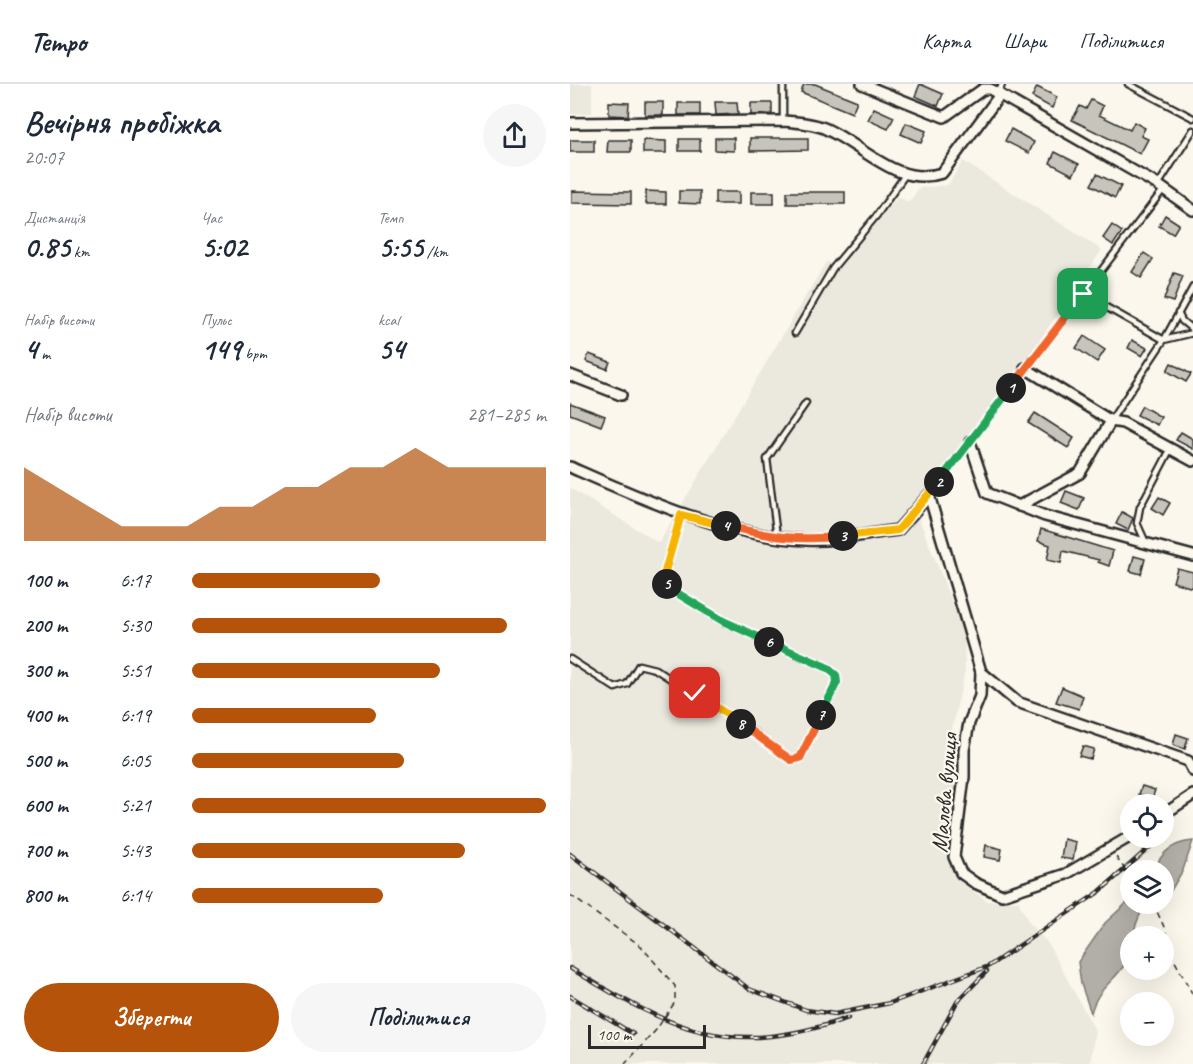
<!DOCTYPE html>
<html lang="uk">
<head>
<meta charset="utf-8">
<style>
  body { margin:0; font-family:Caveat,sans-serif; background:#f6f6f7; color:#1f2937; height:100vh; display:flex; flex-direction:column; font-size:22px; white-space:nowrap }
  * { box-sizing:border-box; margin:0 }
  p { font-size:20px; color:#747a83 }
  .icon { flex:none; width:33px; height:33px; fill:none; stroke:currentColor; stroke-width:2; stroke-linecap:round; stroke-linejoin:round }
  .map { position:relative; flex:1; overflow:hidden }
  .panel { display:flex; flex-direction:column; background:#fff; width:570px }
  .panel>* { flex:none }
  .tools { position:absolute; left:550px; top:710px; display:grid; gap:12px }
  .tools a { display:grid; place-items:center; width:54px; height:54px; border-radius:50%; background:#fff; box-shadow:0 6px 24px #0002; font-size:30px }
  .scale { position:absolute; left:18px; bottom:15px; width:118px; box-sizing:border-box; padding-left:6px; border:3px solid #2b2b2b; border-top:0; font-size:16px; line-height:21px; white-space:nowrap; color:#2b2b2b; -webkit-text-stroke:4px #fbf7ec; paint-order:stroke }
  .pin { position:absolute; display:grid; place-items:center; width:51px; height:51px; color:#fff; margin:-26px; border-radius:12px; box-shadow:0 3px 9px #0006 }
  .km { position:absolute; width:30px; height:30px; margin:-15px; border-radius:50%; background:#222; color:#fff; font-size:16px; line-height:30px; text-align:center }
  .round { display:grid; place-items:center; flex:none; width:63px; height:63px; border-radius:32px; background:#f6f6f7 }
  .head { display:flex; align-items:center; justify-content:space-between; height:102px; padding:0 24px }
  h1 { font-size:33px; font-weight:700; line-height:45px }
  .stats { display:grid; grid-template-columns:repeat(3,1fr); gap:9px; height:102px; padding:6px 24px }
  .stats div { display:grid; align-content:center }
  .stats b { font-size:30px; font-weight:700 }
  .stats small { font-size:16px; font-weight:400 }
  .stats p { font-size:16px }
  .chart { height:168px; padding:12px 24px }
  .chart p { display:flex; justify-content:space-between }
  .chart svg { width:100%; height:108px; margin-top:6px; fill:#b45309; opacity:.7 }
  .primary-button { display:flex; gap:12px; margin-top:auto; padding:12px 24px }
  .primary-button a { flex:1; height:69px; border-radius:36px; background:#b45309; color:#fff; font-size:24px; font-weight:700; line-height:69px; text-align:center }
  .primary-button a+a { background:#f6f6f7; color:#1f2937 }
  ul { padding:0 24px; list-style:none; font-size:20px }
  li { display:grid; grid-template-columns:96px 72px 1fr; align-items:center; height:45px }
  li i { height:15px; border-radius:8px; background:#b45309 }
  header { display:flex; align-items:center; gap:36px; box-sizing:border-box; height:84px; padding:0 30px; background:#fff; border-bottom:2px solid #e0e1e3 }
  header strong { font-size:28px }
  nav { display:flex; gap:33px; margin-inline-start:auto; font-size:21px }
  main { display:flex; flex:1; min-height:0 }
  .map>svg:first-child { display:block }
</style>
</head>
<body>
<header>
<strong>Tempo</strong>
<nav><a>Карта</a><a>Шари</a><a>Поділитися</a></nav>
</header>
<main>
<section class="panel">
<div class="head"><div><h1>Вечірня пробіжка</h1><p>20:07</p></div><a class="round"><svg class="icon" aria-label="share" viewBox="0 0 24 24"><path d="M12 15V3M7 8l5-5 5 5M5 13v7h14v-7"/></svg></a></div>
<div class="stats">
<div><p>Дистанція</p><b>0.85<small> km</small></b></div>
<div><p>Час</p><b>5:02</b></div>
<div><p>Темп</p><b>5:55<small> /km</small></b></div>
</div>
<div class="stats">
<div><p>Набір висоти</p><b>4<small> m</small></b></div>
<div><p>Пульс</p><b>149<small> bpm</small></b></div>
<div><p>kcal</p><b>54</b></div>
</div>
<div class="chart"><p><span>Набір висоти</span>281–285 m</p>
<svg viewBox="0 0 160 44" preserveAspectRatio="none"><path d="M0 44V14L10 22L20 30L30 38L40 38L50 38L60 30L70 30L80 22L90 22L100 14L110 14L120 6L130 14L140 14L150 14L160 14V44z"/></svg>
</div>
<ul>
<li><b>100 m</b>6:17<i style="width:53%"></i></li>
<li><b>200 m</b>5:30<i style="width:89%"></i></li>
<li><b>300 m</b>5:51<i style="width:70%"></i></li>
<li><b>400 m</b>6:19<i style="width:52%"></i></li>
<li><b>500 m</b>6:05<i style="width:60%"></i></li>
<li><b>600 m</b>5:21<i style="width:100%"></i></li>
<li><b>700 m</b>5:43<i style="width:77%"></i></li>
<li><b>800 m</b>6:14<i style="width:54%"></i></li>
</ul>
<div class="primary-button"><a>Зберегти</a><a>Поділитися</a></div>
</section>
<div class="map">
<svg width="623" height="980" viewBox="0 0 623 980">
  <rect width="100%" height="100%" fill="#fbf7ec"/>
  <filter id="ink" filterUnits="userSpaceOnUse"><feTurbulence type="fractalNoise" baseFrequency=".0167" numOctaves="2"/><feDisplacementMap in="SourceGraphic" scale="12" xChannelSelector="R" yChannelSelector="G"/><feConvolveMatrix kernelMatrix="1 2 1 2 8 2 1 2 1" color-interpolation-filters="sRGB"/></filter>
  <g filter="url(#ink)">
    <g fill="#ebe8de">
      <path d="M0,0h22v29l-22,1z"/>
      <path d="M393,77l139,89 -184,266 46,117 1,38 -20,89 18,4 -2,119 27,18h30l11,22 18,19 48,88 -5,34h-520v-576l89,55 167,-281 16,3 56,-68 11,5 10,-14 29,-3z"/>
    </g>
    <g fill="#b1afa7" stroke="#7b7a75" stroke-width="1.5">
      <path d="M623,757l-10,29 -17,29 -2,-29h-10c8,-19 19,-27 39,-29z"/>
      <path d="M561,815v4h6l5,8c-12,20 -8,37 -17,53 -12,19 -27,23 -34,49l-10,-29 -3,-22 27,-39z"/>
    </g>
    <g fill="#c7c4bc" stroke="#2b2b2b" stroke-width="1.5">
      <path d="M234,0h11l42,17 -5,12 -51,-21z"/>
      <path d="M350,0l23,10 -5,12 -23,-10z"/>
      <path d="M467,3l20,10 -5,11 -20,-11z"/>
      <path d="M521,16l12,6 -4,9 31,15 4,-8 11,6 -4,8 7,3 -8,15 -68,-34 8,-14 6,3z"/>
      <path d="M39,18l20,1 -1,13 -19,-1z"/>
      <rect x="75" y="18" width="18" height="13"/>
      <path d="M145,18h22l1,12 -22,1z"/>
      <rect x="108" y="19" width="22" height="12"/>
      <path d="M181,19h21v11l-21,1z"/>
      <path d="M304,24l20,9 -6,12 -20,-9z"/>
      <path d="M336,39l20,8 -5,12 -20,-9z"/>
      <path d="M441,45l23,13 -5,11 -24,-12z"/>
      <path d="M145,54h19v13l-19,-1z"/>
      <path d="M180,54h58v12l-58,1z"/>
      <rect x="109" y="55" width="21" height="12"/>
      <rect x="0" y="56" width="24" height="12"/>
      <path d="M38,56h23v12h-24z"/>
      <path d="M73,56l23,1v12h-23z"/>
      <path d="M485,68l24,12 -6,11 -23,-12z"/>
      <path d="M527,90l24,12 -6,12 -24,-13z"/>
      <path d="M2,107l59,1v12l-59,-1z"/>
      <path d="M76,107l20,1v12h-20z"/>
      <path d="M109,107h21v13l-21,-1z"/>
      <rect x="145" y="108" width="24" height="12"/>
      <rect x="181" y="108" width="23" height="12"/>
      <rect x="217" y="108" width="58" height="12"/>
      <path d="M595,131l14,9 -6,10 -14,-8z"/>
      <path d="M542,141l10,7 -9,13 -10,-7z"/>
      <path d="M574,169l9,6 -12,19 -9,-6z"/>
      <path d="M604,189l9,3 -10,26 -9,-3z"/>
      <path d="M514,252l21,14 -8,12 -21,-14z"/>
      <path d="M562,256l15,8 -5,8 -14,-8z"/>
      <path d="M19,270l21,8 -3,7 -21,-8z"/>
      <path d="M601,279l20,11 -5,8 -19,-11z"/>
      <path d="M0,319l35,13 -4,10 -31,-12z"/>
      <path d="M572,322l19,11 -4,8 -20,-10z"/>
      <path d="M465,329l39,25 -6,10 -40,-25z"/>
      <path d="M611,348l12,7v10l-17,-9z"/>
      <path d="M496,407l18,7 -5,12 -18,-7z"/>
      <path d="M589,413l11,6 -7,12 -11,-7z"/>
      <path d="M552,428l11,6 -5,12 -12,-6z"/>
      <path d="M471,445l72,22 -4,15 -11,-4 1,-2 -36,-9 -2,12 -14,-3 3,-15 -12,-4z"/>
      <path d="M564,472l11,3 -4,15 -11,-3z"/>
      <path d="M607,484l16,4v16l-20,-6z"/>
      <path d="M492,603l21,9 -4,13 -23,-7z"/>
      <path d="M606,650l12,4 -3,11 -12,-4z"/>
      <path d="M513,662l11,3 -3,10 -12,-3z"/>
      <path d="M572,702l13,4 -3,9 -13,-5z"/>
      <path d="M494,755l12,3 -3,18 -12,-2z"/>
      <path d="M416,761l16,4 -2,11 -16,-3z"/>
    </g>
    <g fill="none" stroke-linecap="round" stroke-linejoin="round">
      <g stroke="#2b2b2b" stroke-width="9">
        <g id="lane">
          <path d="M213,0v36"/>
          <path d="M558,0l65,34"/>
          <path d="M429,9l3,-9"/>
          <path d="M588,101l35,-55"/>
          <path d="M513,210l81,46 29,-7"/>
          <path d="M608,229l4,8 11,9"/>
          <path d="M225,249l38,-65 44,-53 28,-40"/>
          <path d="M541,336l53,-80 29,-53"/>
          <path d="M359,411l234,-305"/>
          <path d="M207,453l-10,-78 39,-56"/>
          <path d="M576,459l-9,-20 3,-16 31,-59"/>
          <path d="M0,575l45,29 12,-4 12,-19 16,4 99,63 37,28 9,-2 37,-75 -1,-8 -10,-8 -103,-45 -51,-32 -8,-15 17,-60"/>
        </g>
      </g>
      <g stroke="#2b2b2b" stroke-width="14">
        <g id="street">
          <path d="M292,0l82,33 39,-28h7l168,96 35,25"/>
          <path d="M0,39l213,-2c14,1 28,2 41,7 39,17 73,60 118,45l57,-77"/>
          <path d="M455,284l86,53 12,2 70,38"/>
          <path d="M0,291l51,20"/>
          <path d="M400,358l17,51 58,23 148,40"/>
          <path d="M0,383c75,33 153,69 237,73 29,2 62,-7 91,-10l31,-35"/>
          <path d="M359,411l52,177 36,30 171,59 5,10"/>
          <path d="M449,422l61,-33 31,-52"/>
          <path d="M411,588l-1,24 -11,27 -5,27v27l-10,80 7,16 14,10 27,12 64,-21 65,-38"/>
          <path d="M594,730l29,-19"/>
        </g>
      </g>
      <g stroke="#2b2b2b" stroke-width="1.5" stroke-dasharray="6 4.5" stroke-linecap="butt">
        <path d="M546,773l15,21"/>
        <path d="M0,811l71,51 34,40v16l-19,28 -31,34"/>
        <path d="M583,819l12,26 5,23 23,43"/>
      </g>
      <use href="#lane" stroke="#fbf7ec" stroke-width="4.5"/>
      <use href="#street" stroke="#fbf7ec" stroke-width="9"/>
      <g stroke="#2b2b2b" stroke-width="4.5">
        <g id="rail">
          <path d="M0,770l179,135 57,21 29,4 55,-11 99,-37 110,-74 52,-46"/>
          <path d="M0,884c102,62 158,91 278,50"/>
          <path d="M0,912l63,38"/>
          <path d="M353,980l34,-62 30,-31"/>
        </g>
      </g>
      <use href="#rail" stroke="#fbf7ec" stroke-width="2" stroke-dasharray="7" stroke-linecap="butt"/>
    </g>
  </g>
  <g fill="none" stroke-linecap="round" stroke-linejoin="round" filter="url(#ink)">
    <g stroke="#fff" stroke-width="12">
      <path id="split-1" d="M441,304l72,-94"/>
    </g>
    <g stroke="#fff" stroke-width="12">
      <path id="split-2" d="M369,398l72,-94"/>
    </g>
    <g stroke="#fff" stroke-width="12">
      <path id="split-3" d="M273,452l55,-6 41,-48"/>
    </g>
    <g stroke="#fff" stroke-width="12">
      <path id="split-4" d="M156,442c43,10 72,16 117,10"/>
    </g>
    <g stroke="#fff" stroke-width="12">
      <path id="split-5" d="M97,500l-3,-9 17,-60 45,11"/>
    </g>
    <g stroke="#fff" stroke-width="12">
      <path id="split-6" d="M97,500l5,6 51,31 46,21"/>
    </g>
    <g stroke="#fff" stroke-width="12">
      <path id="split-7" d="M199,558l57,25 10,8 1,7 -16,33"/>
    </g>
    <g stroke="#fff" stroke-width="12">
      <path id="split-8" d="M171,640l50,36 9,-2 21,-43"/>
    </g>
    <g stroke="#fff" stroke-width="12">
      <path id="split-9" d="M125,609l46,31"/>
    </g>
    <use href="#split-1" stroke="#f0652b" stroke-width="8"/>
    <use href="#split-2" stroke="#22a559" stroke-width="8"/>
    <use href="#split-3" stroke="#f5b400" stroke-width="8"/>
    <use href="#split-4" stroke="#f0652b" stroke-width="8"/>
    <use href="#split-5" stroke="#f5b400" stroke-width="8"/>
    <use href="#split-6" stroke="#22a559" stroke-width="8"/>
    <use href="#split-7" stroke="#22a559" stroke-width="8"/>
    <use href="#split-8" stroke="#f0652b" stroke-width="8"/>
    <use href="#split-9" stroke="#f5b400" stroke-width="8"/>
  </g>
  <g text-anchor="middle" stroke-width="4.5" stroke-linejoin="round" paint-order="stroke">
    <g font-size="24" fill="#2b2b2b" stroke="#fbf7ec">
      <text transform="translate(374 709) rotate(-85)" y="8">Малова вулиця</text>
    </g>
  </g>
</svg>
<div class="tools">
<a><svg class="icon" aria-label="locate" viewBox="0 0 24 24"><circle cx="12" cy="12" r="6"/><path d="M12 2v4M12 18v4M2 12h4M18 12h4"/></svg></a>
<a><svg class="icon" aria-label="layers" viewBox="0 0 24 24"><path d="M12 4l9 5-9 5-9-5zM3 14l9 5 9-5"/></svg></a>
<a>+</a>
<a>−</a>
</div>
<div class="scale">100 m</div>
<div class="pin" style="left:513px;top:210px;background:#1e9e55"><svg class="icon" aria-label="arrive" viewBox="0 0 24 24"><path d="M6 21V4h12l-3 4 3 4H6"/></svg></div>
<div class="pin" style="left:125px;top:609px;background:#d93025"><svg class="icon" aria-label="check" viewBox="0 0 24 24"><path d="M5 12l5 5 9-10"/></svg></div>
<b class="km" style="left:441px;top:304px">1</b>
<b class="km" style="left:369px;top:398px">2</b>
<b class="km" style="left:273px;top:452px">3</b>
<b class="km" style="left:156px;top:442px">4</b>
<b class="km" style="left:97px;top:500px">5</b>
<b class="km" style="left:199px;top:558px">6</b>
<b class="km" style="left:251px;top:631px">7</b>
<b class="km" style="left:171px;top:640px">8</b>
</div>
</main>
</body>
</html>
